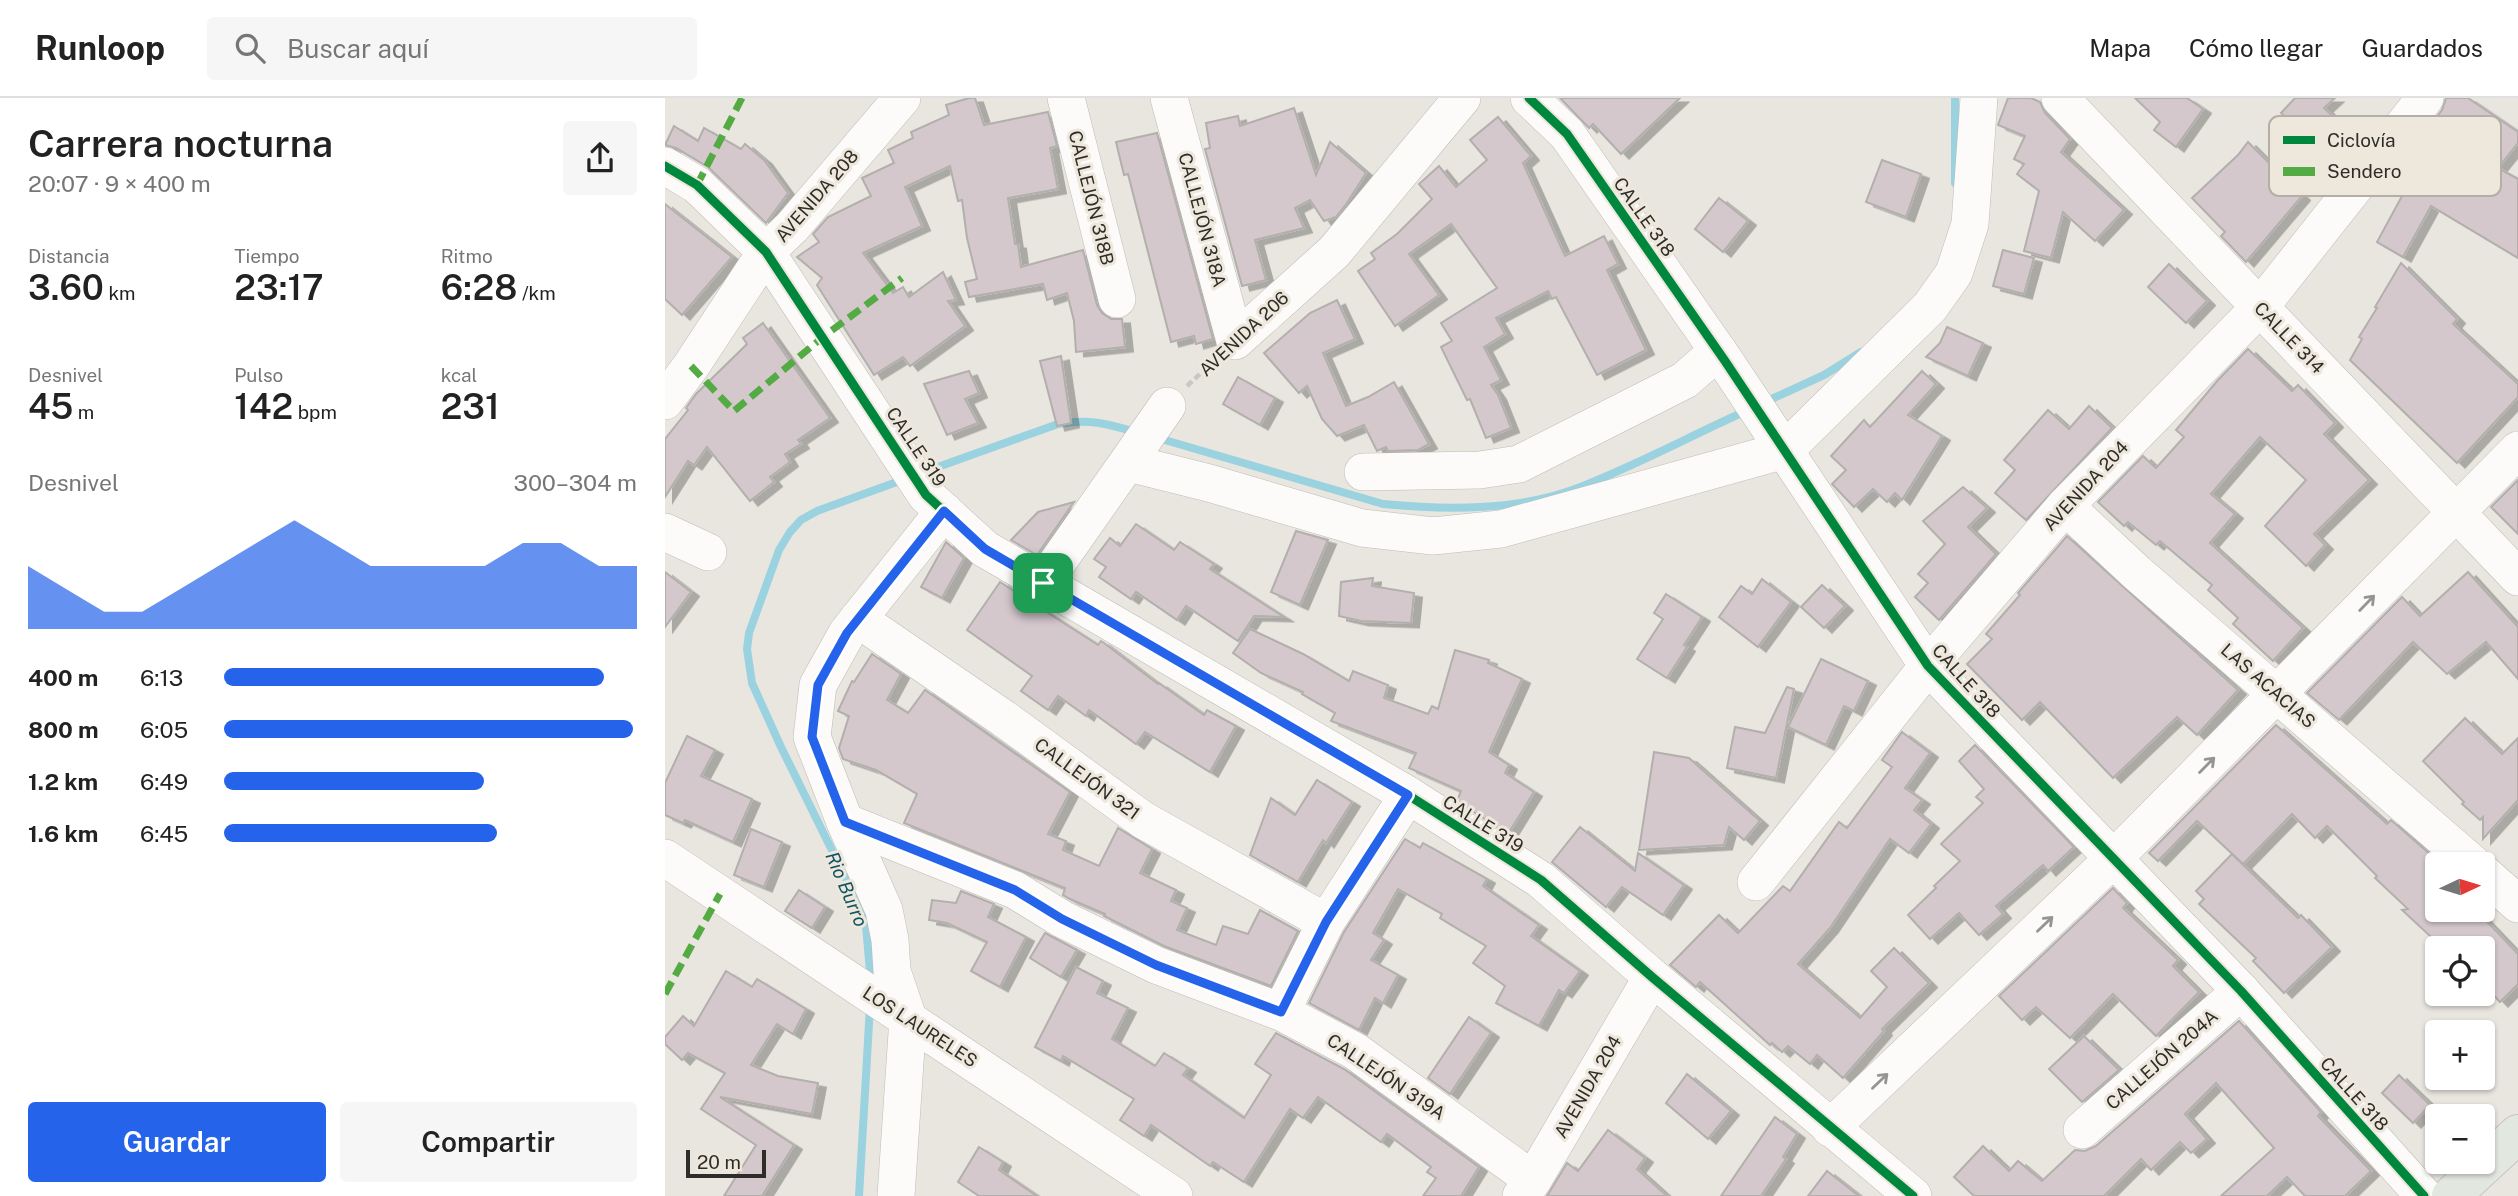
<!DOCTYPE html>
<html lang="es">
<head>
<meta charset="utf-8">
<style>
  body { margin:0; font-family:"Public Sans",sans-serif; background:#f6f6f6; color:#222; height:100vh; display:flex; flex-direction:column; font-size:26px; white-space:nowrap }
  * { box-sizing:border-box; margin:0 }
  p { font-size:23px; color:#767676 }
  .icon { flex:none; width:38px; height:38px; fill:none; stroke:currentColor; stroke-width:2; stroke-linecap:round; stroke-linejoin:round }
  .map { position:relative; flex:1; overflow:hidden }
  .side { display:flex; flex-direction:column; background:#fff; width:665px }
  .side>* { flex:none }
  .needle { width:46px; rotate:86deg }
  .buttons { position:absolute; left:1760px; top:754px; display:grid; gap:14px }
  .buttons a { display:grid; place-items:center; width:70px; height:70px; border-radius:7px; background:#fff; box-shadow:0 2px 5px #0004; font-size:35px }
  .scale { position:absolute; left:21px; bottom:18px; width:80px; box-sizing:border-box; padding-left:7px; border:4px solid #2f2d29; border-top:0; font-size:19px; line-height:24px; white-space:nowrap; color:#2f2d29; -webkit-text-stroke:5px #ede7dc; paint-order:stroke }
  .pin { position:absolute; display:grid; place-items:center; width:60px; height:60px; color:#fff; margin:-30px; border-radius:14px; box-shadow:0 4px 10px #0006 }
  .round { display:grid; place-items:center; flex:none; width:74px; height:74px; border-radius:7px; background:#f6f6f6 }
  .summary { display:flex; align-items:center; justify-content:space-between; height:119px; padding:0 28px }
  h1 { font-size:38px; font-weight:600; line-height:52px }
  .metrics { display:grid; grid-template-columns:repeat(3,1fr); gap:10px; height:119px; padding:7px 28px }
  .metrics div { display:grid; align-content:center }
  .metrics b { font-size:35px; font-weight:600 }
  .metrics small { font-size:19px; font-weight:400 }
  .metrics p { font-size:19px }
  .chart { height:196px; padding:14px 28px }
  .chart p { display:flex; justify-content:space-between }
  .chart svg { width:100%; height:126px; margin-top:7px; fill:#2563eb; opacity:.7 }
  .cta { display:flex; gap:14px; margin-top:auto; padding:14px 28px }
  .cta a { flex:1; height:80px; border-radius:7px; background:#2563eb; color:#fff; font-size:28px; font-weight:600; line-height:80px; text-align:center }
  .cta a+a { background:#f6f6f6; color:#222 }
  ul { padding:0 28px; list-style:none; font-size:23px }
  li { display:grid; grid-template-columns:112px 84px 1fr; align-items:center; height:52px }
  li i { height:18px; border-radius:9px; background:#2563eb }
  header { display:flex; align-items:center; gap:42px; box-sizing:border-box; height:98px; padding:0 35px; background:#fff; border-bottom:2px solid #e0e0e0 }
  header strong { font-size:33px }
  nav { display:flex; gap:38px; margin-inline-start:auto; font-size:24px }
  .search { width:490px; height:63px; background:#f6f6f6; display:flex; align-items:center; gap:18px; box-sizing:border-box; padding:0 24px; border-radius:7px; color:#767676; font-size:26px }
  main { display:flex; flex:1; min-height:0 }
  .map>svg:first-child { display:block }
</style>
</head>
<body>
<header>
<strong>Runloop</strong>
<div class="search"><svg class="icon" aria-label="search" viewBox="0 0 24 24"><circle cx="10" cy="10" r="6"/><path d="M15 15l6 6"/></svg>Buscar aquí</div>
<nav><a>Mapa</a><a>Cómo llegar</a><a>Guardados</a></nav>
</header>
<main>
<section class="side">
<div class="summary"><div><h1>Carrera nocturna</h1><p>20:07 · 9 × 400 m</p></div><a class="round"><svg class="icon" aria-label="share" viewBox="0 0 24 24"><path d="M12 15V3M7 8l5-5 5 5M5 13v7h14v-7"/></svg></a></div>
<div class="metrics">
<div><p>Distancia</p><b>3.60<small> km</small></b></div>
<div><p>Tiempo</p><b>23:17</b></div>
<div><p>Ritmo</p><b>6:28<small> /km</small></b></div>
</div>
<div class="metrics">
<div><p>Desnivel</p><b>45<small> m</small></b></div>
<div><p>Pulso</p><b>142<small> bpm</small></b></div>
<div><p>kcal</p><b>231</b></div>
</div>
<div class="chart"><p><span>Desnivel</span>300–304 m</p>
<svg viewBox="0 0 160 44" preserveAspectRatio="none"><path d="M0 44V22L10 30L20 38L30 38L40 30L50 22L60 14L70 6L80 14L90 22L100 22L110 22L120 22L130 14L140 14L150 22L160 22V44z"/></svg>
</div>
<ul>
<li><b>400 m</b>6:13<i style="width:92%"></i></li>
<li><b>800 m</b>6:05<i style="width:99%"></i></li>
<li><b>1.2 km</b>6:49<i style="width:63%"></i></li>
<li><b>1.6 km</b>6:45<i style="width:66%"></i></li>
</ul>
<div class="cta"><a>Guardar</a><a>Compartir</a></div>
</section>
<div class="map">
<svg width="1853" height="1098" viewBox="0 0 1853 1098">
  <defs>
    <filter id="shadow"><feDropShadow dx="8" dy="4.5" stdDeviation="0" flood-color="#0004"/></filter>
  </defs>
  <rect width="100%" height="100%" fill="#e9e6e0"/>
  <g fill="none" stroke-linecap="round" stroke-linejoin="round">
    <g stroke="#9ad2df" stroke-width="8">
      <path d="M1290,0v85"/>
      <path d="M1100,304l59,-27 37,-23"/>
      <path d="M493,340l225,66c63,6 133,7 192,-15 58,-22 115,-53 171,-78"/>
      <path d="M259,374l134,-48c30,-5 48,-1 77,8"/>
      <path d="M206,885l-5,-57 -11,-29 -74,-150 -29,-64 -5,-34 2,-16 30,-83 11,-18 11,-12 16,-9 88,-32"/>
      <path d="M194,1098l11,-190"/>
    </g>
  </g>
  <g fill="#d4c8cd" stroke="#b2afad" stroke-width="2" filter="url(#shadow)">
    <path d="M304,0h6l9,27 64,-13 9,34 -7,2 8,41 -50,9 7,46h3l3,23 62,-17 14,55 5,8 9,6h11l3,28 -49,5 -2,-31 -7,-28 -20,7 -4,-16 -74,13 -4,-15 12,-3 -10,-41 -5,-38 -4,1 -8,-35 -45,21 17,39 -59,27 30,40 10,-6 6,10 34,-25 13,28 -8,1 17,25 -55,40 -7,-9 -29,18 -57,-90 5,-7 -25,-21 22,-15 -6,-8 15,-17 43,-21 -9,-18 32,-15 -6,-13 25,-12 -2,-6 38,-17 -3,-10z"/>
    <path d="M895,0h120l-59,56 -28,-30 -4,4z"/>
    <path d="M1343,0h23l9,4 5,11 25,26 -9,13 63,58 -29,31 -32,-29 -12,46 -27,-7 15,-60 -22,-17 7,-10 -10,-5 11,-23 -27,-11z"/>
    <path d="M1470,0h52l16,11 -27,38 -22,-17 6,-8z"/>
    <path d="M1630,0h40l-11,10 21,20 -23,23 -41,-38z"/>
    <path d="M1781,0h22l50,34v11l-20,25 20,11v79l-87,-52 -28,51 -26,-15 31,-57 -15,-12 14,-19 34,26 22,-37 -31,-20 10,-13z"/>
    <path d="M629,10l22,67 14,-33 36,31 -19,30 -11,14 -12,4 -14,-21 -15,8 9,20 -49,12 11,40 -24,6 -37,-137 5,-1 -4,-25 32,-7 2,10z"/>
    <path d="M833,19l33,39 -8,7 42,93 39,-20 14,28 -11,6 39,80 -49,25 -41,-78 -4,2 -4,-8 -52,27 9,16 -21,13 17,33 -10,5 7,10 13,33 -25,10 -16,-39 -3,1 -26,-53 11,-6 -11,-18 56,-35 -46,-64 -42,30 30,41 -44,31 -37,-55 17,-12 -4,-6 26,-19 35,-35 -13,-15 20,-18 17,21 31,-27 -17,-20z"/>
    <path d="M9,28l24,15 6,-13 37,21 4,-5 19,16 24,33 -22,30 -58,-56 -32,-19 -11,-3z"/>
    <path d="M492,35l56,206 -17,5 -2,-8 -23,6 -43,-168 -4,1 -8,-33z"/>
    <path d="M1583,44l54,54 -56,66 -25,-26 4,-4 -33,-34 46,-43z"/>
    <path d="M1217,62l39,14 -15,43 -40,-15z"/>
    <path d="M1054,100l29,23 -25,31 -28,-23z"/>
    <path d="M0,106l67,53 -50,58 -17,-16z"/>
    <path d="M1338,152l31,8 -10,36 -31,-8z"/>
    <path d="M1736,165l56,56 -4,5 65,60v13l-61,66 -107,-103 12,-21 -3,-2 18,-29 -2,-1z"/>
    <path d="M1504,166l38,37 -21,22 -38,-36z"/>
    <path d="M672,202l18,39 -32,14 23,53 22,-9 26,-15 35,62 -11,6 -30,1 -2,-4 -9,4 -13,-26 -27,11 -15,-17 -15,-33 -8,7 -35,-40 46,-40z"/>
    <path d="M98,225l67,95 -32,22 3,4 -16,10 5,8 -20,15 4,5 -24,19 -43,-54 -13,18 -6,-4 -23,36v-58l23,-29 -2,-2 10,-14 51,-50 -4,-6z"/>
    <path d="M1282,229l36,16 -15,33 -42,-19 14,-14z"/>
    <path d="M1583,251l44,42 6,-6 37,38 -11,11 45,46 -55,54 11,11 -19,21 -41,-40 41,-46 -46,-43 -49,57 24,20 -25,29 93,85 -30,33 -40,-37 5,-6 -30,-28 4,-5 -52,-44 -4,4 -28,-23 -4,4 -26,-24 45,-46 13,12 28,-31 -8,-7 42,-50z"/>
    <path d="M396,258l10,67 -14,3 -17,-65z"/>
    <path d="M304,273l10,22 -14,6 13,24 -31,12 -23,-51z"/>
    <path d="M1257,273l14,13 -28,31 34,21 -40,64 -7,-7 -8,9 -14,-13 -19,18 -22,-23 14,-14 -15,-14 33,-36 6,7z"/>
    <path d="M573,279l37,21 -15,27 -37,-21z"/>
    <path d="M1424,308l23,22 -86,92 -31,-27 20,-23 -11,-10 44,-50 21,19z"/>
    <path d="M1853,382v54l-27,-27z"/>
    <path d="M1298,389l24,21 -19,19 28,27 -57,66 -24,-23 13,-14 -10,-9 27,-30 -22,-23z"/>
    <path d="M409,404l-37,53 -26,-15 27,-28z"/>
    <path d="M471,426l38,26 6,-8 34,22 -4,5 74,48 -30,-1 -16,25 -52,-35 -9,14 -41,-28 -5,7 -32,-22 7,-10 -12,-8 16,-21 10,8z"/>
    <path d="M631,433l32,9 -28,65 -29,-13z"/>
    <path d="M1402,438l171,154 -41,45 -20,-18 -64,61 -73,-76 -18,18 -55,-56 25,-25 -6,-5 34,-39 -2,-2z"/>
    <path d="M281,444l18,16 -22,40 -21,-11z"/>
    <path d="M0,474l26,20 -26,35z"/>
    <path d="M1803,474l50,55v52l-32,-37 -39,32 -34,-32 -74,78 -32,-27 95,-96 18,19z"/>
    <path d="M708,480l-1,8 42,7 -3,30 -50,-2 -22,-5 2,-34z"/>
    <path d="M1097,481l29,23 -33,45 -39,-30 22,-31 11,8z"/>
    <path d="M335,484l98,63 3,-4 3,2 54,41 1,-1 45,32 3,-5 29,16 -26,46 -65,-40 -9,12 -47,-34 -3,6 -28,-20 -10,14 -27,-19 11,-15 -65,-46z"/>
    <path d="M1157,487l23,21 -21,22 -23,-21z"/>
    <path d="M1001,496l36,23 -18,28 3,2 -20,31 -30,-19 26,-40 -9,-6z"/>
    <path d="M585,531l53,25 46,27 4,-10 35,14 -4,13 44,16 4,-8 6,3 17,-59 34,10 -1,3 34,16 -33,73 20,13 -4,8 29,19 -26,42 -51,-33 4,-10 -52,-23 7,-15 -85,-32 4,-8 -33,-19 1,-2 -42,-19 -28,-20z"/>
    <path d="M207,556l29,20 -14,26 21,13 17,-23 145,102 -22,42 18,7 -3,9 36,16 19,-38 34,21 -12,24 36,17 -5,11 16,7 -10,22 39,15 7,-19 25,8 12,-24 38,21 -27,55 -107,-40 -60,-30 1,-2 -35,-15 -7,-4 2,-7 -161,-65 13,-29 -41,-24 -33,-11 -4,-11 10,-32 -11,-5 14,-30 2,1z"/>
    <path d="M1156,561l47,22 -14,30 -10,-5 -18,39 -38,-18z"/>
    <path d="M1122,589l7,2 -18,89 -49,-10 8,-41 30,6z"/>
    <path d="M1800,620l37,36 16,-16v62l-35,39v-22l-3,3 -18,-16 2,-2 -41,-41z"/>
    <path d="M1611,627l111,99 4,-4 49,43 -2,47h38l42,44v30l-18,18 -17,-18v-36h-40l-41,-38 6,-1 -33,-31 2,-2 -50,-50 -12,12 -23,-24 -49,50 -46,-43 -39,40 -9,-8z"/>
    <path d="M1237,634l28,21 -25,35 17,12 -8,10 17,14 -22,29 -19,-14 -60,89 -32,36 62,54 27,-31 -16,-16 23,-23 35,35 -47,46 2,2 -41,47 -26,-23 -7,9 -22,-18 -6,6 -10,-9 -2,2 -70,-63 -4,5 -26,-22 49,-50 19,18 45,-47 7,5 49,-69 8,6 45,-61 -10,-7z"/>
    <path d="M22,638l28,14 -14,26 51,23 -19,43 -48,-22 -2,3 -18,-8v-32z"/>
    <path d="M1310,647l99,102 -26,24 -5,-6 -47,41 7,8 -24,21 -20,-22 -29,26 -22,-24 28,-27 -2,-2 26,-25 -19,-17 42,-41 -7,-6 8,-8 -25,-28z"/>
    <path d="M989,654l35,6 71,63 -16,19 -15,-13 -5,18 -85,5z"/>
    <path d="M652,682l35,22 -26,41 -3,-3 -25,42 -48,-27 21,-57 24,17z"/>
    <path d="M915,729l55,44 3,-18 46,32 -21,30 -41,-28 -16,20 -54,-45z"/>
    <path d="M86,731l31,13 -18,45 -30,-12z"/>
    <path d="M740,741l15,9 3,-5 64,36 -4,7 56,39 -8,11 49,35 -16,22 -5,-3 -20,36 -43,-23 9,-17 -32,-23 13,-17 -46,-28 2,-4 -44,-25 -25,44 11,7 -13,20 27,15 -15,28 -8,-5 -16,32 -50,-27 35,-71z"/>
    <path d="M1567,756l66,64 3,-3 31,32 -48,46 -31,-32 3,-3 -57,-54 5,-5 -8,-8z"/>
    <path d="M1448,790l14,15 -4,5 55,52 -5,6 26,26 -43,44 -43,-42 -43,44 -34,-31 -14,13 -23,-24z"/>
    <path d="M134,792l26,17 -13,21 -27,-17z"/>
    <path d="M296,793l33,13 -6,13 38,20 -26,50 -29,-16 16,-29 -40,-19 -18,-3 3,-20 24,3z"/>
    <path d="M380,835l32,17 -16,27 -31,-19z"/>
    <path d="M411,869l27,14 -6,12 31,15 -16,31 43,27 9,-13 24,15 -5,7 61,43 27,-43 -16,-11 21,-31 68,36 135,98 -18,29h-38l13,-18 -9,-6 4,-5 -44,-33 -6,8 -63,-45 -15,21 -13,-9 -46,73 -31,-20 -3,4 -59,-41 -7,11 -24,-16 14,-21 -71,-43 -2,5 -26,-14z"/>
    <path d="M61,873l26,16 5,-8 49,30 -13,25 -16,-10 -26,41 27,11 40,7 -6,31 -92,-17 74,48 -32,51h-38l32,-51 -55,-36 24,-36 -37,-20 -6,7 -17,-16v-7l18,-21 11,10z"/>
    <path d="M804,919l22,16 -41,61 -22,-16z"/>
    <path d="M1574,923l82,91 -3,4 53,55 -26,25h-40l-18,-19 -20,19h-46l53,-48 -58,-65 -31,31 22,25 -16,14 -11,-11 -29,28 -10,-11 -37,37h-130l-20,-19 29,-31 26,25 9,-10 24,20 33,-31 10,1 11,-5z"/>
    <path d="M1419,938l35,34 -37,32 -33,-33z"/>
    <path d="M1022,976l44,37 -23,28 -42,-36z"/>
    <path d="M1734,977l31,30 -17,18 -31,-30z"/>
    <path d="M1110,1019l22,17 -14,23 3,2 -25,37h-40z"/>
    <path d="M943,1032l37,28 -8,11 30,27h-120l20,-33 11,8z"/>
    <path d="M314,1049l24,15 -4,8 38,26h-58l-21,-14z"/>
    <path d="M1162,1073l32,25h-51z"/>
  </g>
  <g fill="none" stroke-linecap="round" stroke-linejoin="round">
    <g stroke="#bebcb7" stroke-width="38">
      <g id="minor">
        <path d="M401,0l51,201"/>
        <path d="M504,0l66,243 99,-89 128,-154"/>
        <path d="M864,0l38,36 158,227 203,305 313,325 183,205"/>
        <path d="M1395,0l458,479"/>
        <path d="M0,68l32,19 69,67 160,243 59,54 423,246 133,85 111,97 261,219"/>
        <path d="M0,303l26,-35 75,-114 26,-25 110,-129"/>
        <path d="M464,365l80,20 153,45 71,8 68,-7 284,-79 145,-143 24,-34 16,-49 9,-126"/>
        <path d="M698,374l117,-2 39,-6 166,-84 33,-29"/>
        <path d="M1400,408l72,67 336,291"/>
        <path d="M0,434l43,20"/>
        <path d="M378,485l124,-177"/>
        <path d="M193,521l145,99 140,102 183,102"/>
        <path d="M180,724l170,68 47,29 94,46 125,47 74,39 178,129"/>
        <path d="M0,760l509,338"/>
        <path d="M1818,775l35,31"/>
        <path d="M1091,784l172,-216 137,-160 195,-199 165,-209"/>
        <path d="M616,914l45,-90 82,-127"/>
        <path d="M1165,1030l283,-269 405,-409"/>
        <path d="M1417,1032l159,-139"/>
        <path d="M231,1098l12,-178 -16,-47 -2,-31 -6,-30 -39,-88 -33,-85 6,-52 29,-52 97,-122"/>
        <path d="M856,1098l12,-16 119,-203"/>
      </g>
    </g>
    <g stroke="#c5c4c1" stroke-width="40">
      <path id="major" d="M1786,1098l67,-62"/>
    </g>
    <path stroke="#c8c7c5" stroke-width="4.5" stroke-dasharray="7 3.5" stroke-linecap="butt" d="M522,288l27,-25"/>
    <use href="#minor" stroke="#fcfbfa" stroke-width="37"/>
    <use href="#major" stroke="#e2e8df" stroke-width="38"/>
    <g stroke="#54ab44" stroke-width="7" stroke-dasharray="14 7" stroke-linecap="butt">
      <path d="M32,87l45,-87"/>
      <path d="M26,268l43,45 89,-74 79,-59"/>
      <path d="M0,896l55,-100"/>
    </g>
    <g stroke="#ede7dc" stroke-width="13">
      <g id="cycleway">
        <path d="M864,0l38,36 158,227 203,305 313,325 183,205"/>
        <path d="M0,68l32,19 69,67 160,243 59,54 423,246 133,85 111,97 261,219"/>
      </g>
    </g>
    <use href="#cycleway" stroke="#00873e" stroke-width="9"/>
  </g>
  <defs><path id="oneway-shaft" d="M-6 0H5M1.5-3L5.5 0L1.5 3" fill="none" stroke-width="1.6" stroke-linecap="round" stroke-linejoin="round" transform="scale(1.75)"/></defs>
  <g stroke="#969492">
    <use href="#oneway-shaft" transform="translate(1702 505) rotate(-46)"/>
    <use href="#oneway-shaft" transform="translate(1542 667) rotate(-45)"/>
    <use href="#oneway-shaft" transform="translate(1380 826) rotate(-44)"/>
    <use href="#oneway-shaft" transform="translate(1215 983) rotate(-44)"/>
  </g>
  <g fill="none" stroke-linecap="round" stroke-linejoin="round">
    <g stroke="#fff" stroke-width="14">
      <path id="route" d="M279,413l41,38 423,246 -82,127 -45,90 -125,-47 -94,-46 -47,-29 -170,-68 -33,-85 6,-52 29,-52z"/>
    </g>
    <use href="#route" stroke="#2563eb" stroke-width="9"/>
  </g>
  <g text-anchor="middle" stroke-width="6" stroke-linejoin="round" paint-order="stroke">
    <g font-size="18" fill="#2f2d29" stroke="#ede7dc">
      <text transform="translate(152 98) rotate(-49)" y="6">AVENIDA 208</text>
      <text transform="translate(426 100) rotate(76)" y="6">CALLEJÓN 318B</text>
      <text transform="translate(979 119) rotate(55)" y="6">CALLE 318</text>
      <text transform="translate(537 122) rotate(75)" y="6">CALLEJÓN 318A</text>
      <text transform="translate(579 236) rotate(-43)" y="6">AVENIDA 206</text>
      <text transform="translate(1624 240) rotate(46)" y="6">CALLE 314</text>
      <text transform="translate(251 349) rotate(56)" y="6">CALLE 319</text>
      <text transform="translate(1421 388) rotate(-47)" y="6">AVENIDA 204</text>
      <text transform="translate(1301 583) rotate(48)" y="6">CALLE 318</text>
      <text transform="translate(1603 588) rotate(41)" y="6">LAS ACACIAS</text>
      <text transform="translate(422 681) rotate(36)" y="6">CALLEJÓN 321</text>
      <text transform="translate(818 726) rotate(32)" y="6">CALLE 319</text>
      <text transform="translate(255 929) rotate(33)" y="6">LOS LAURELES</text>
      <text transform="translate(1497 962) rotate(-41)" y="6">CALLEJÓN 204A</text>
      <text transform="translate(721 979) rotate(34)" y="6">CALLEJÓN 319A</text>
      <text transform="translate(923 989) rotate(-60)" y="6">AVENIDA 204</text>
      <text transform="translate(1689 996) rotate(48)" y="6">CALLE 318</text>
    </g>
    <g font-size="19" font-style="italic" fill="#0e5463" stroke="#ede7dc">
      <text transform="translate(182 791) rotate(67)" y="7">Rio Burro</text>
    </g>
  </g>
  <rect x="1604" y="18" width="232" height="80" rx="10" fill="#ede7dc" stroke="#b4afa6" stroke-width="2"/>
  <rect x="1618" y="38" width="32" height="8" fill="#00873e"/>
  <rect x="1618" y="69" width="32" height="9" fill="#54ab44"/>
  <g font-size="19" fill="#2f2d29">
    <text x="1662" y="49">Ciclovía</text>
    <text x="1662" y="80">Sendero</text>
  </g>
</svg>
<div class="buttons">
<a><svg class="needle" viewBox="-14 -14 28 28"><path d="M0-13l5 13h-10z" fill="#e53935"/><path d="M0 13l5-13h-10z" fill="#767676"/></svg></a>
<a><svg class="icon" aria-label="locate" viewBox="0 0 24 24"><circle cx="12" cy="12" r="6"/><path d="M12 2v4M12 18v4M2 12h4M18 12h4"/></svg></a>
<a>+</a>
<a>−</a>
</div>
<div class="scale">20 m</div>
<div class="pin" style="left:378px;top:485px;background:#1e9e55"><svg class="icon" aria-label="arrive" viewBox="0 0 24 24"><path d="M6 21V4h12l-3 4 3 4H6"/></svg></div>
</div>
</main>
</body>
</html>
